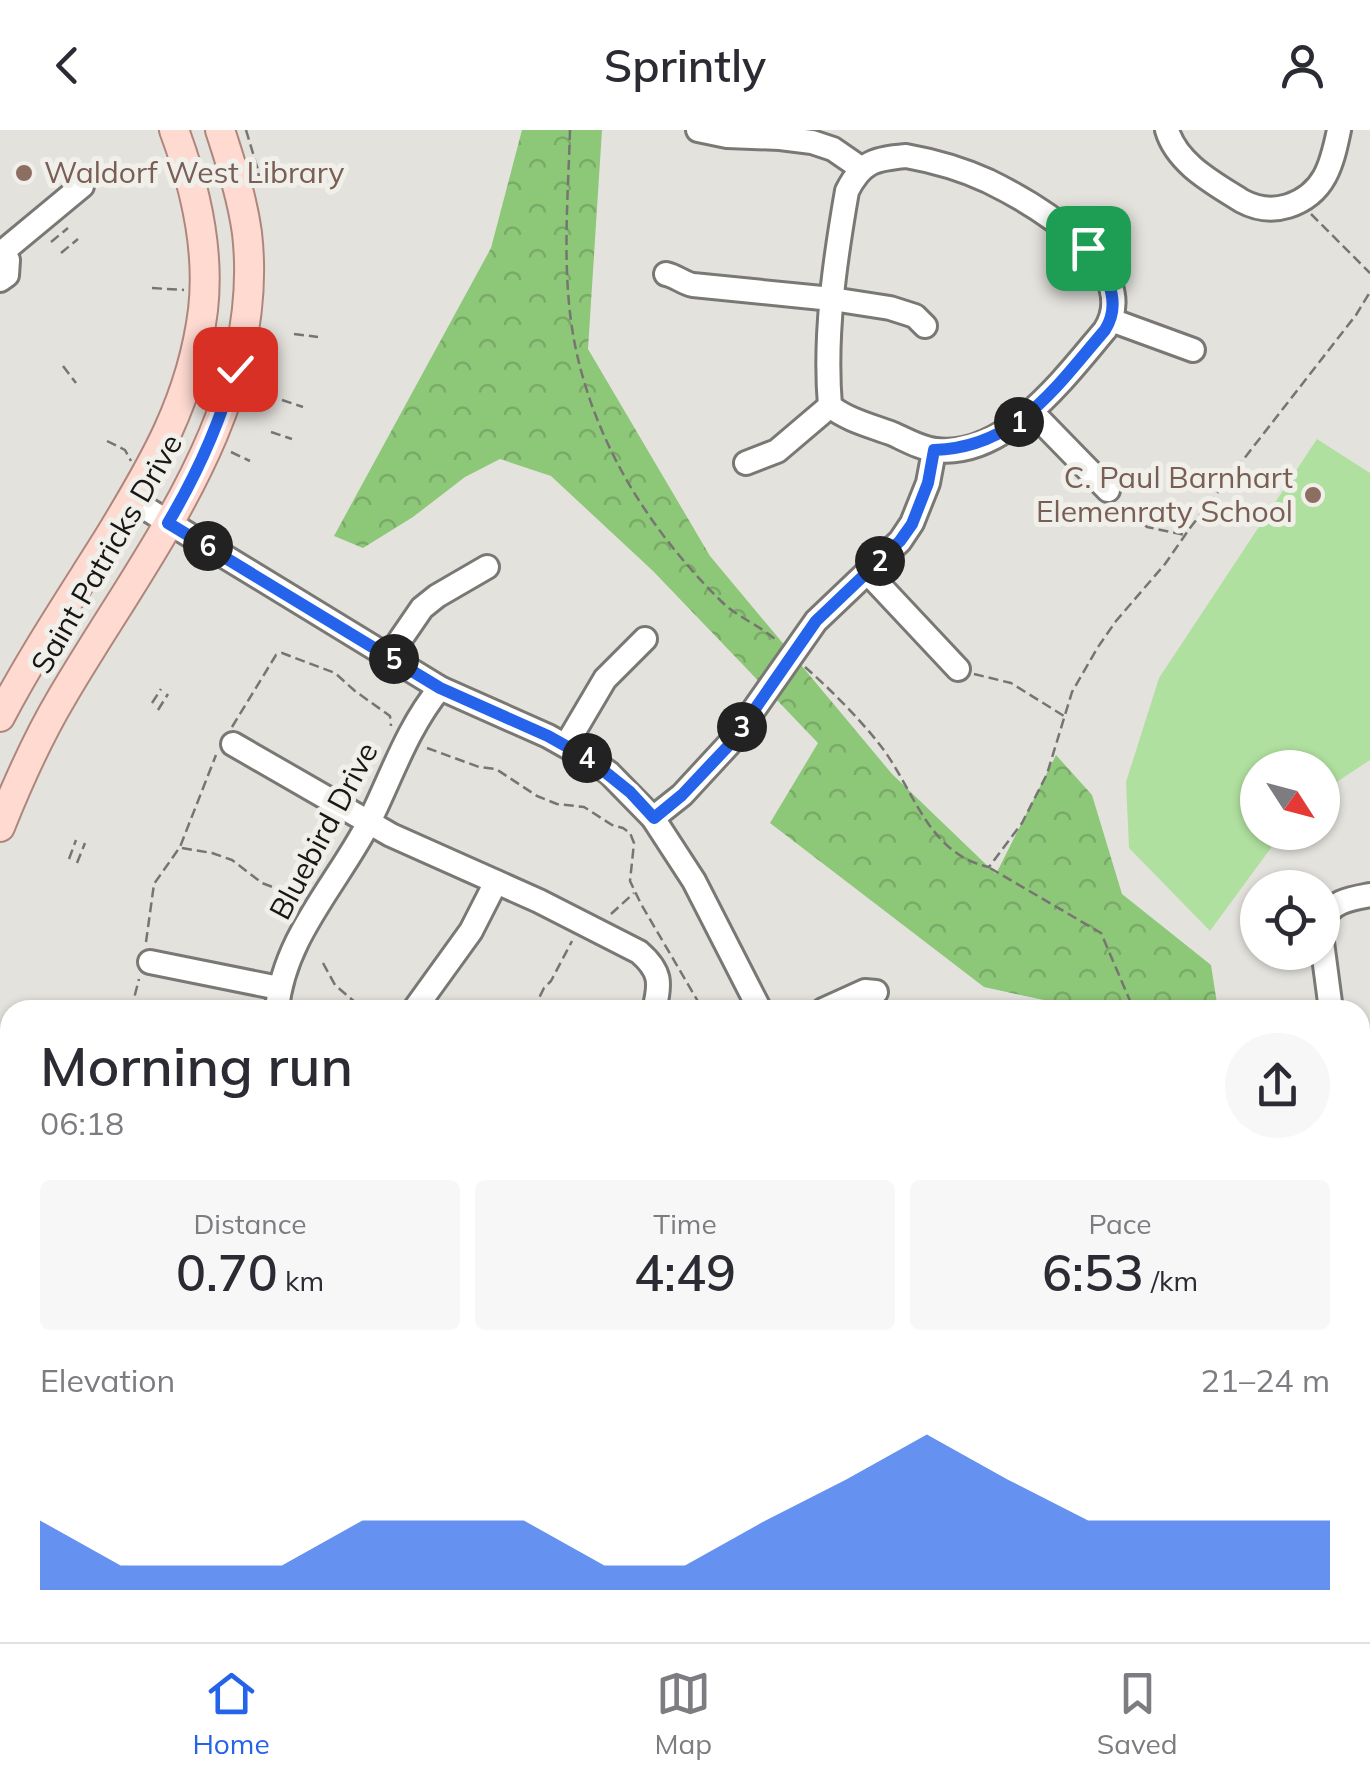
<!DOCTYPE html>
<html lang="en">
<head>
<meta charset="utf-8">
<style>
  body { margin:0; font-family:Mulish,sans-serif; background:#f7f7f7; color:#2b2b33; height:100vh; display:flex; flex-direction:column; font-size:38px; white-space:nowrap }
  * { box-sizing:border-box; margin:0 }
  p { font-size:32px; color:#7c7c81 }
  .icon { flex:none; width:55px; height:55px; fill:none; stroke:currentColor; stroke-width:2; stroke-linecap:round; stroke-linejoin:round }
  .map { position:relative; flex:1; overflow:hidden }
  .side { position:absolute; left:0px; top:870px; width:1370px; height:642px; display:flex; flex-direction:column; background:#fff; border-radius:30px 30px 0 0; box-shadow:0 2px 8px #0004 }
  .side>* { flex:none }
  .needle { width:65px; rotate:126deg }
  .fabs { position:absolute; left:1240px; top:620px; display:grid; gap:20px }
  .fabs a { display:grid; place-items:center; width:100px; height:100px; border-radius:50%; background:#fff; box-shadow:0 2px 8px #0004; font-size:50px }
  .pin { position:absolute; display:grid; place-items:center; width:85px; height:85px; color:#fff; margin:-42px; border-radius:20px; box-shadow:0 5px 15px #0006 }
  .km { position:absolute; width:50px; height:50px; margin:-25px; border-radius:50%; background:#222; color:#fff; font-size:28px; line-height:50px; text-align:center }
  .round { display:grid; place-items:center; flex:none; width:105px; height:105px; border-radius:52px; background:#f7f7f7 }
  .headline { display:flex; align-items:center; justify-content:space-between; height:170px; padding:0 40px }
  h1 { font-size:55px; font-weight:600; line-height:75px }
  .figures { display:grid; grid-template-columns:repeat(3,1fr); gap:15px; height:170px; padding:10px 40px }
  .figures div { display:grid; align-content:center; border-radius:10px; background:#f7f7f7; text-align:center }
  .figures b { font-size:50px; font-weight:600 }
  .figures small { font-size:28px; font-weight:400 }
  .figures p { font-size:28px }
  .chart { height:280px; padding:20px 40px }
  .chart p { display:flex; justify-content:space-between }
  .chart svg { width:100%; height:180px; margin-top:10px; fill:#2563eb; opacity:.7 }
  header { display:flex; justify-content:space-between; align-items:center; height:130px; padding:0 40px; background:#fff; font-size:45px; font-weight:600 }
  .tabs { display:flex; justify-content:space-around; align-items:center; height:140px; border-top:2px solid #e1e1e2; background:#fff; font-size:28px; color:#7c7c81 }
  .tabs a { display:grid; justify-items:center; gap:5px }
  .tabs .current { color:#2563eb }
  .map>svg:first-child { display:block }
</style>
</head>
<body>
<header><svg class="icon" aria-label="back" viewBox="0 0 24 24"><path d="M15 5l-7 7 7 7"/></svg>Sprintly<svg class="icon" aria-label="person" viewBox="0 0 24 24"><circle cx="12" cy="8" r="4"/><path d="M4 21q1-7 8-7t8 7"/></svg></header>
<div class="map">
<svg width="1370" height="1512" viewBox="0 0 1370 1512">
  <defs>
    <pattern id="forest-crowns" width="20" height="18" patternUnits="userSpaceOnUse" patternTransform="scale(2.5)"><rect width="20" height="18" fill="#8dc778"/><path d="M2 6a3 3 0 1 1 6 0M12 15a3 3 0 1 1 6 0" fill="none" stroke="#79aa67"/></pattern>
  </defs>
  <rect width="100%" height="100%" fill="#e4e2dd"/>
  <path fill="url(#forest-crowns)" d="M522,0h80l-14,219 122,207 182,218 104,100 60,-119 36,40 30,99 89,71 7,45h-160l-5,-8 -69,-15 -214,-164 48,-80 -165,-172 -102,-95 -51,-17 -35,18 -52,40 -50,31 -29,-12 157,-288z"/>
  <path fill="#b0e09f" d="M1317,309l53,34v287l-47,31 -1,-23h-64v64l24,1 -72,98 -81,-83 -3,-66 33,-104z"/>
  <g fill="none" stroke-linecap="round" stroke-linejoin="round">
    <g stroke="#7a7874" stroke-width="28">
      <g id="minor">
        <path d="M698,0l29,6 53,2 32,4 21,7 29,20"/>
        <path d="M1167,0c10,34 47,53 75,71 15,8 30,10 46,5 37,-12 44,-42 51,-76"/>
        <path d="M906,26c28,5 56,13 82,25 45,22 157,86 117,149 -39,46 -100,129 -169,120 -14,-1 -30,-10 -43,-16 -21,-8 -46,-14 -63,-28 -6,-71 5,-146 17,-215 15,-30 28,-32 59,-35z"/>
        <path d="M0,124l82,-68"/>
        <path d="M666,144c10,2 17,9 27,11l139,14 58,9 25,8 10,10"/>
        <path d="M0,150l7,-5 1,-15 -6,-8"/>
        <path d="M1111,190l82,30"/>
        <path d="M1031,281l77,79"/>
        <path d="M746,333l31,-12 53,-45"/>
        <path d="M132,370l308,188 108,48 41,23 20,14 44,45 41,63 66,129"/>
        <path d="M867,442l91,97"/>
        <path d="M389,526l33,-48 15,-12 50,-29"/>
        <path d="M233,614l158,91 148,66 100,51c22,19 22,31 15,58"/>
        <path d="M566,615l39,-66 40,-40"/>
        <path d="M653,688l29,-23 49,-53 85,-121 84,-80 12,-18 16,-40 6,-32"/>
        <path d="M1322,790c11,-19 27,-21 48,-25"/>
        <path d="M1322,812l9,68"/>
        <path d="M150,832l129,26"/>
        <path d="M277,880c6,-71 59,-125 91,-186 23,-46 39,-96 72,-136"/>
        <path d="M414,880l57,-79 25,-49"/>
        <path d="M823,880l42,-19 11,1"/>
        <path d="M1360,998l10,1"/>
        <path d="M1360,1229l10,-5"/>
        <path d="M821,1502l18,10"/>
        <path d="M916,1502l37,6 11,-6"/>
        <path d="M857,1512l9,-10"/>
        <path d="M1205,1512l1,-10"/>
      </g>
    </g>
    <g stroke="#ae867c" stroke-width="32">
      <g id="major">
        <path d="M0,587c32,-61 70,-118 107,-177 46,-75 85,-141 96,-230 7,-61 -8,-124 -29,-180"/>
        <path d="M0,697c18,-45 37,-88 62,-130 83,-142 205,-288 185,-464 -5,-36 -16,-69 -27,-103"/>
      </g>
    </g>
    <g stroke="#777572" stroke-width="2.5" stroke-dasharray="10 5" stroke-linecap="butt">
      <path d="M246,0l12,40 2,16"/>
      <path d="M570,0c-2,71 -9,145 5,215 20,99 75,186 146,256 17,17 39,24 56,40"/>
      <path d="M1311,84l59,59"/>
      <path d="M51,112l17,-14"/>
      <path d="M61,123l17,-14"/>
      <path d="M152,158l32,2"/>
      <path d="M294,204l24,3"/>
      <path d="M63,236l13,17"/>
      <path d="M282,270l21,7"/>
      <path d="M271,302l21,7"/>
      <path d="M107,311l18,9 6,11"/>
      <path d="M231,322l19,9"/>
      <path d="M1123,374l24,23 38,8"/>
      <path d="M805,537c25,22 54,51 75,78 34,43 47,109 109,122l33,-44 25,-49 25,-82 26,-45 18,-26 49,-57 25,-36 166,-213 14,-23"/>
      <path d="M974,544l37,9 53,33"/>
      <path d="M152,573l9,-14"/>
      <path d="M158,580l10,-16"/>
      <path d="M232,597l44,-72 6,-2 53,20 20,18 35,25 1,10"/>
      <path d="M427,618l52,19 17,2 41,27 20,8 27,3 28,18 11,3 7,5 4,10 -4,38 11,23 62,106"/>
      <path d="M182,718l30,5 20,7 30,23 24,9"/>
      <path d="M69,729l7,-19"/>
      <path d="M77,733l8,-20"/>
      <path d="M990,738l111,65 33,77"/>
      <path d="M611,784l23,-21"/>
      <path d="M146,812l8,-58 26,-37 36,-92"/>
      <path d="M323,833l12,22 29,25"/>
      <path d="M131,880l8,-31"/>
      <path d="M343,880l10,-6"/>
      <path d="M533,880l11,-22 7,-7 21,-40"/>
      <path d="M0,919l10,3"/>
      <path d="M1360,1206l10,-4"/>
      <path d="M0,1428l10,7"/>
      <path d="M128,1502l12,10"/>
      <path d="M527,1502l3,10"/>
      <path d="M1085,1502l42,8 32,1 7,-7 10,-2"/>
      <path d="M1294,1502l6,10"/>
      <path d="M983,1512l2,-10"/>
      <path d="M1355,1512l15,-8"/>
    </g>
    <use href="#minor" stroke="#fff" stroke-width="22"/>
    <use href="#major" stroke="#fedad1" stroke-width="28"/>
  </g>
  <g fill="none" stroke-linecap="round" stroke-linejoin="round">
    <g stroke="#fff" stroke-width="20">
      <path id="route" d="M235,239c-15,54 -38,105 -67,154l272,165 108,48 41,23 41,33 24,26 28,-23 50,-53 84,-121 84,-80 12,-17 16,-41 6,-33c82,-2 122,-63 171,-120 18,-28 1,-59 -17,-82"/>
    </g>
    <use href="#route" stroke="#2563eb" stroke-width="12"/>
  </g>
  <g fill="#8d6e63" stroke="#f1efea" stroke-width="4">
    <circle cx="24" cy="43" r="10"/>
    <circle cx="1313" cy="365" r="10"/>
  </g>
  <g text-anchor="middle" stroke-width="10" stroke-linejoin="round" paint-order="stroke">
    <g font-size="30" fill="#785e54" stroke="#f1efea" text-anchor="start">
      <text x="44" y="53">Waldorf West Library</text>
      <text x="1293" y="358" text-anchor="end">C. Paul Barnhart<tspan x="1293" dy="34">Elemenraty School</tspan></text>
    </g>
    <g font-size="30" fill="#181716" stroke="#f1efea">
      <text transform="translate(107 424) rotate(-60)" y="10">Saint Patricks Drive</text>
      <text transform="translate(324 701) rotate(-62)" y="10">Bluebird Drive</text>
    </g>
  </g>
</svg>
<div class="fabs">
<a><svg class="needle" viewBox="-14 -14 28 28"><path d="M0-13l5 13h-10z" fill="#e53935"/><path d="M0 13l5-13h-10z" fill="#7c7c81"/></svg></a>
<a><svg class="icon" aria-label="locate" viewBox="0 0 24 24"><circle cx="12" cy="12" r="6"/><path d="M12 2v4M12 18v4M2 12h4M18 12h4"/></svg></a>
</div>
<div class="pin" style="left:1088px;top:118px;background:#1e9e55"><svg class="icon" aria-label="arrive" viewBox="0 0 24 24"><path d="M6 21V4h12l-3 4 3 4H6"/></svg></div>
<div class="pin" style="left:235px;top:239px;background:#d93025"><svg class="icon" aria-label="check" viewBox="0 0 24 24"><path d="M5 12l5 5 9-10"/></svg></div>
<b class="km" style="left:1019px;top:292px">1</b>
<b class="km" style="left:880px;top:431px">2</b>
<b class="km" style="left:742px;top:597px">3</b>
<b class="km" style="left:587px;top:628px">4</b>
<b class="km" style="left:394px;top:529px">5</b>
<b class="km" style="left:208px;top:416px">6</b>
<section class="side">
<div class="headline"><div><h1>Morning run</h1><p>06:18</p></div><a class="round"><svg class="icon" aria-label="share" viewBox="0 0 24 24"><path d="M12 15V3M7 8l5-5 5 5M5 13v7h14v-7"/></svg></a></div>
<div class="figures">
<div><p>Distance</p><b>0.70<small> km</small></b></div>
<div><p>Time</p><b>4:49</b></div>
<div><p>Pace</p><b>6:53<small> /km</small></b></div>
</div>
<div class="chart"><p><span>Elevation</span>21–24 m</p>
<svg viewBox="0 0 160 44" preserveAspectRatio="none"><path d="M0 44V27L10 38L20 38L30 38L40 27L50 27L60 27L70 38L80 38L90 27L100 17L110 6L120 17L130 27L140 27L150 27L160 27V44z"/></svg>
</div>
</section>
</div>
<nav class="tabs">
<a class="current"><svg class="icon" aria-label="home" viewBox="0 0 24 24"><path d="M3 11l9-7 9 7M6 9v11h12V9"/></svg>Home</a>
<a><svg class="icon" aria-label="map" viewBox="0 0 24 24"><path d="M3 6l6-2 6 2 6-2v14l-6 2-6-2-6 2zM9 4v14M15 6v14"/></svg>Map</a>
<a><svg class="icon" aria-label="saved" viewBox="0 0 24 24"><path d="M7 4h10v16l-5-4-5 4z"/></svg>Saved</a>
</nav>
</body>
</html>
